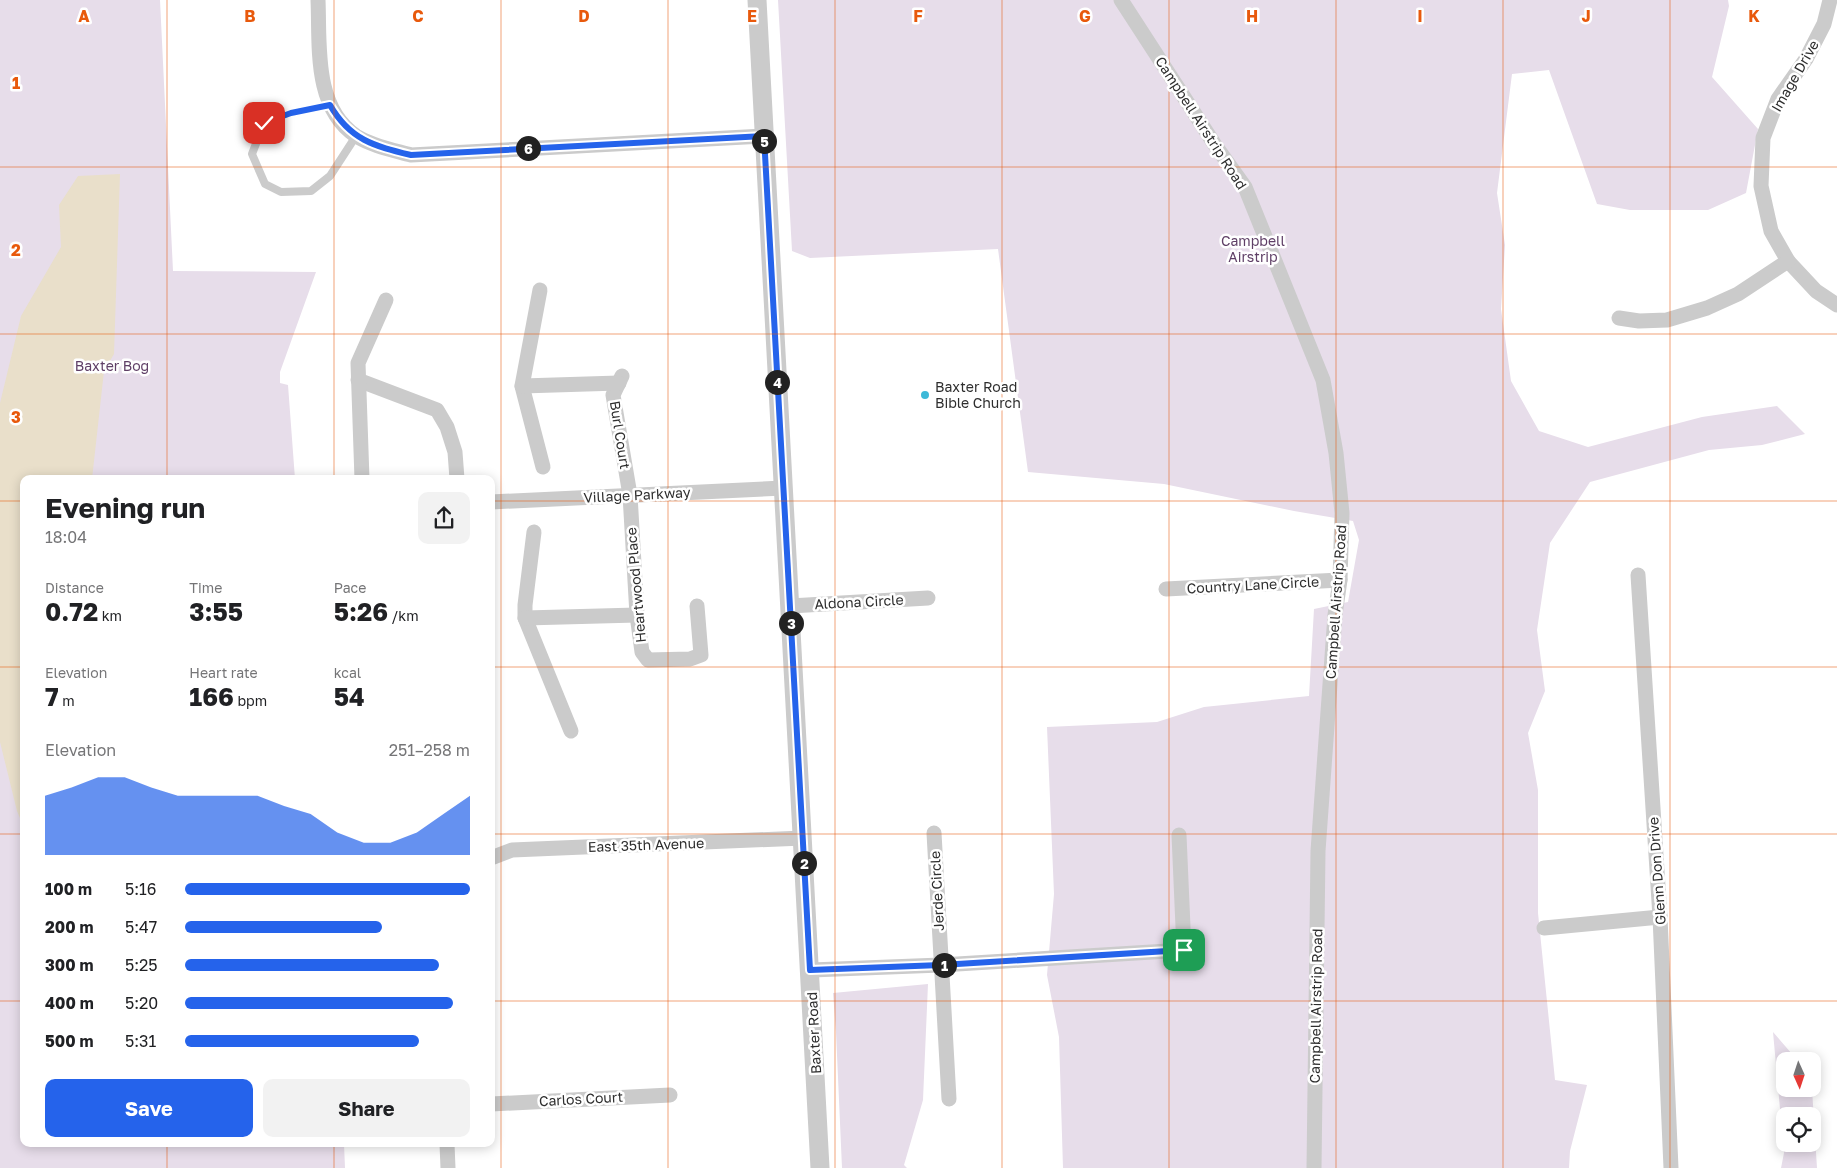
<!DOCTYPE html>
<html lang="en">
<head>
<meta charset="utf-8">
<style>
  body { margin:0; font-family:"Golos Text",sans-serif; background:#f2f2f2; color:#202124; height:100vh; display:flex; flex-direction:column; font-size:19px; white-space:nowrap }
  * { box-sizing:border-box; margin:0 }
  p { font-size:16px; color:#757577 }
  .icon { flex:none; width:28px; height:28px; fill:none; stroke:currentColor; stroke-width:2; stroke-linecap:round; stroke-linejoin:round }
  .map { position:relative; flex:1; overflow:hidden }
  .details { position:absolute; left:20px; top:475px; width:475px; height:672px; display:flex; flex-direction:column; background:#fff; border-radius:10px; box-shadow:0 2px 12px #0003 }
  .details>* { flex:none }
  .needle { width:32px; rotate:177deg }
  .buttons { position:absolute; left:1776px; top:1052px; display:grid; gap:10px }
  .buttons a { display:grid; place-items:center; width:45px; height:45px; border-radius:10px; background:#fff; box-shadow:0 2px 12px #0003; font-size:25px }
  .pin { position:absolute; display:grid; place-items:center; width:42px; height:42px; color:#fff; margin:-21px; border-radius:10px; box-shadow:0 2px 8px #0006 }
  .km { position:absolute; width:25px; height:25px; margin:-12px; border-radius:50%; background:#222; color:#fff; font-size:14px; line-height:25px; text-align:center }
  .round { display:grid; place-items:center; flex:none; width:52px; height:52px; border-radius:10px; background:#f2f2f2 }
  .head { display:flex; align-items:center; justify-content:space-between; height:85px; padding:0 25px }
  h1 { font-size:28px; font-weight:700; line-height:38px }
  .figures { display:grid; grid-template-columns:repeat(3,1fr); gap:8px; height:85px; padding:5px 25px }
  .figures div { display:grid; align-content:center }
  .figures b { font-size:25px; font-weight:700 }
  .figures small { font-size:14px; font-weight:400 }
  .figures p { font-size:14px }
  .chart { height:140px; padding:10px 25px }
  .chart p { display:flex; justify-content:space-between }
  .chart svg { width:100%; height:90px; margin-top:5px; fill:#2563eb; opacity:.7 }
  .cta { display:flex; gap:10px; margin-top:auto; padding:10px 25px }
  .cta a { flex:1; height:58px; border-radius:10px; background:#2563eb; color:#fff; font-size:20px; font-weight:700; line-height:58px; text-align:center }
  .cta a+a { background:#f2f2f2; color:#202124 }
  ul { padding:0 25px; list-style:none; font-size:16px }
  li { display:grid; grid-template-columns:80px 60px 1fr; align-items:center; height:38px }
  li i { height:12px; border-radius:6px; background:#2563eb }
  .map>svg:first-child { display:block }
</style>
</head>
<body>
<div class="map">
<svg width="1837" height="1168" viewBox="0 0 1837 1168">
  <rect width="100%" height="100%" fill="#fff"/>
  <g fill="#e7ddea" fill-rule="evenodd">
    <path d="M0,0h160l13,271 143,1 -36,100v11l8,2 7,94h-271v665h320l1,24h-345z"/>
    <path d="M778,0h950l1,6 -17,71 46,52 -12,64 -38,17h-78l-33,-6 -48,-134 -37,4 -15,119 8,52 -4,64 10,72 28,50 49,16 114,-30 75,-11 28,28 -43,11 -53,5 -119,32 -40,61 -13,87 8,61 -17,42 10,57v123l17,167 32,5 -17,66 -1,17h-506l-4,-131 -12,-62 7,-81 -7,-167 110,-5 47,-15 105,-11 5,-87 34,-7 11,-62 -6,-19 -59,-10 -130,-27 -136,-12 -30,-223 -188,9 -18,-7z"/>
    <path d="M928,984l-5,116 -19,65 3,3h-65l-6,-136 -3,-39z"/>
    <path d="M1773,1032l25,29h-13v28h27l5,79h-36l3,-15zM1785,1116h27v28h-27z"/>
  </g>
  <path fill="#e9dfca" d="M120,174l-6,180 -10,17 -12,108h-68v349l-7,-17 -17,-69v-339l21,-87 40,-69 -2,-42 19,-29z"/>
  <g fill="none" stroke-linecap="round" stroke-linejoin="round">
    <path stroke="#cbcbcb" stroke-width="8" d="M330,105l-39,8 -27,10 -12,31 13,30 16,8 30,-1 19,-15 26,-40"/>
    <g stroke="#cbcbcb" stroke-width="15">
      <path d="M318,0c2,45 -5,107 38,136 16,10 37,14 55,19l353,-19"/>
      <path d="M1121,0l94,145 30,42 78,193 13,73 6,60 -2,67 -5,35 -17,236 -4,317"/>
      <path d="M1830,0l-6,24 -18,35 -28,40 -15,39 -2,48 10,45 17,30 28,30 21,14"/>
      <path d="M540,290l-18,96 21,81"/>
      <path d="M1619,318l20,3 28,-1 40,-12 31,-14 50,-33"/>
      <path d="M622,376l-9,19 17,100 7,120 5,37 6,8 42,-1 11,-4 -4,-49"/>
      <path d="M358,380l79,30 10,17 8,25 2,27"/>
      <path d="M522,386l97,-3"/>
      <path d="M362,479l-4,-116 28,-63"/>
      <path d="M491,502l292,-14"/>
      <path d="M534,532l-9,73v13l46,113"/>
      <path d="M1638,575l22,342 11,251"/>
      <path d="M1166,589l174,-9"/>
      <path d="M790,606l138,-8"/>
      <path d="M525,618l112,-3"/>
      <path d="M934,833l15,266"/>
      <path d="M491,858l21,-8 291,-12"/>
      <path d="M1544,928l116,-11"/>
      <path d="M811,970l130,-5 243,-15 -5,-115"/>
      <path d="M491,1104l179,-9"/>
      <path d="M447,1144l1,24"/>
    </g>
    <path stroke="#cbcbcb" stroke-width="19" d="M757,0l63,1168"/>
  </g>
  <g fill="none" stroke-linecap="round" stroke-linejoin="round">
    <g stroke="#fff" stroke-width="10">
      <path id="route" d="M264,123l27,-10 39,-8c20,35 44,41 81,50l353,-19 46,834 131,-5 243,-15"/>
    </g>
    <use href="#route" stroke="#2563eb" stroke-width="6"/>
  </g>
  <path fill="none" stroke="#e8590c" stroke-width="1" stroke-opacity="0.55" d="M167,0v479M334,0v479M501,0v1168M668,0v1168M835,0v1168M1002,0v1168M1169,0v1168M1336,0v1168M1503,0v1168M1670,0v1168M0,167h1837M0,334h1837M0,501h24M491,501h1346M0,667h24M491,667h1346M0,834h24M491,834h1346M0,1001h24M491,1001h1346M167,1144v24M334,1144v24"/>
  <circle fill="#3db9d8" stroke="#fff" stroke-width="2" cx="925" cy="395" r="5"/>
  <g text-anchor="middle" stroke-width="5" stroke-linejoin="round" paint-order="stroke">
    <g font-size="14" fill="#2e2e2e" stroke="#fff">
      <text transform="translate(1795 76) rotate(-60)" y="5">Image Drive</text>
      <text transform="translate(1201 123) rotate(57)" y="5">Campbell Airstrip Road</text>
      <text transform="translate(620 435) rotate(81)" y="5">Burl Court</text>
      <text transform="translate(637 495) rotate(-3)" y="5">Village Parkway</text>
      <text transform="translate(636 585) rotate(-95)" y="5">Heartwood Place</text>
      <text transform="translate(1253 585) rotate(-3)" y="5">Country Lane Circle</text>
      <text transform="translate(859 602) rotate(-3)" y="5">Aldona Circle</text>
      <text transform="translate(1336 602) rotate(-86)" y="5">Campbell Airstrip Road</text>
      <text transform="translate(646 845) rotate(-2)" y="5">East 35th Avenue</text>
      <text transform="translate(1657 871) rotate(-94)" y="5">Glenn Don Drive</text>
      <text transform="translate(937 891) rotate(-93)" y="5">Jerde Circle</text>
      <text transform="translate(1316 1006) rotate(-89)" y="5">Campbell Airstrip Road</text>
      <text transform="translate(814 1033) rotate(-93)" y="5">Baxter Road</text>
      <text transform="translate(581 1099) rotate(-3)" y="5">Carlos Court</text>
    </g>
    <g font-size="14" fill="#5f3f66" stroke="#fff">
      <text x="1253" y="246">Campbell<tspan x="1253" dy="16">Airstrip</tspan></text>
      <text x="112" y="371">Baxter Bog</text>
    </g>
    <g font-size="14" fill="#2e2e2e" stroke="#fff" text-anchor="start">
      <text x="935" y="392">Baxter Road<tspan x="935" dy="16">Bible Church</tspan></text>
    </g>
  </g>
  <g font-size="16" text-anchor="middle" font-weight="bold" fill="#e8590c" stroke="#fff" stroke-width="5" stroke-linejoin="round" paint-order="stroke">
    <text x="84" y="22">A</text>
    <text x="250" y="22">B</text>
    <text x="418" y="22">C</text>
    <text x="584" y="22">D</text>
    <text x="752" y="22">E</text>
    <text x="918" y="22">F</text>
    <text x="1085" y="22">G</text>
    <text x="1252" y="22">H</text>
    <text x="1420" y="22">I</text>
    <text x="1586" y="22">J</text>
    <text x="1754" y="22">K</text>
    <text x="16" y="89">1</text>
    <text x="16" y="256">2</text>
    <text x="16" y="423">3</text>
  </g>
</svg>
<div class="buttons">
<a><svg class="needle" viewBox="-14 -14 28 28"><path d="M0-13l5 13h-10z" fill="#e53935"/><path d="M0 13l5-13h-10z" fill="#757577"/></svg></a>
<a><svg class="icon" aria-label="locate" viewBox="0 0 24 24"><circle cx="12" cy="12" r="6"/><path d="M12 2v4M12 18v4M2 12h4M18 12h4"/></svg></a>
</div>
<div class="pin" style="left:1184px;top:950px;background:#1e9e55"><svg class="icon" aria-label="arrive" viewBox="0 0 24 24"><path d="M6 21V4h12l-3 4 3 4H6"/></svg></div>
<div class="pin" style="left:264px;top:123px;background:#d93025"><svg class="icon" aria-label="check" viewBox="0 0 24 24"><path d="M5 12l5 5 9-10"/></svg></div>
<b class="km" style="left:944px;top:965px">1</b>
<b class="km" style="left:804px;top:863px">2</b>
<b class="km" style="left:791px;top:623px">3</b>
<b class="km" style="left:777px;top:382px">4</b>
<b class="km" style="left:764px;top:141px">5</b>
<b class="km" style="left:528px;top:148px">6</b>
<section class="details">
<div class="head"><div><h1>Evening run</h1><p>18:04</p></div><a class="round"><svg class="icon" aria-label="share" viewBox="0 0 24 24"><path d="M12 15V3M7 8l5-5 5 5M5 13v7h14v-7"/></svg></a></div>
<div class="figures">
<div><p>Distance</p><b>0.72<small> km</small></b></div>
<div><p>Time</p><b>3:55</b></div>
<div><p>Pace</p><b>5:26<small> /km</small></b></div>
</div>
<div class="figures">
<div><p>Elevation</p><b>7<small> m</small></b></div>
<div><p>Heart rate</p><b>166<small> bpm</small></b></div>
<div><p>kcal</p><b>54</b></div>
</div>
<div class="chart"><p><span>Elevation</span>251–258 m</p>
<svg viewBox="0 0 160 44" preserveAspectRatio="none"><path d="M0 44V15L10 11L20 6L30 6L40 11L50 15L60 15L70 15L80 15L90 20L100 24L110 33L120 38L130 38L140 33L150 24L160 15V44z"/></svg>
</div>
<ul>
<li><b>100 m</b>5:16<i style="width:100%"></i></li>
<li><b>200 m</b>5:47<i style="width:69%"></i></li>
<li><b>300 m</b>5:25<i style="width:89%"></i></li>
<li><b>400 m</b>5:20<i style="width:94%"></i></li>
<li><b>500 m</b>5:31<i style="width:82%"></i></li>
</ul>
<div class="cta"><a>Save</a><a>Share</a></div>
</section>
</div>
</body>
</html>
